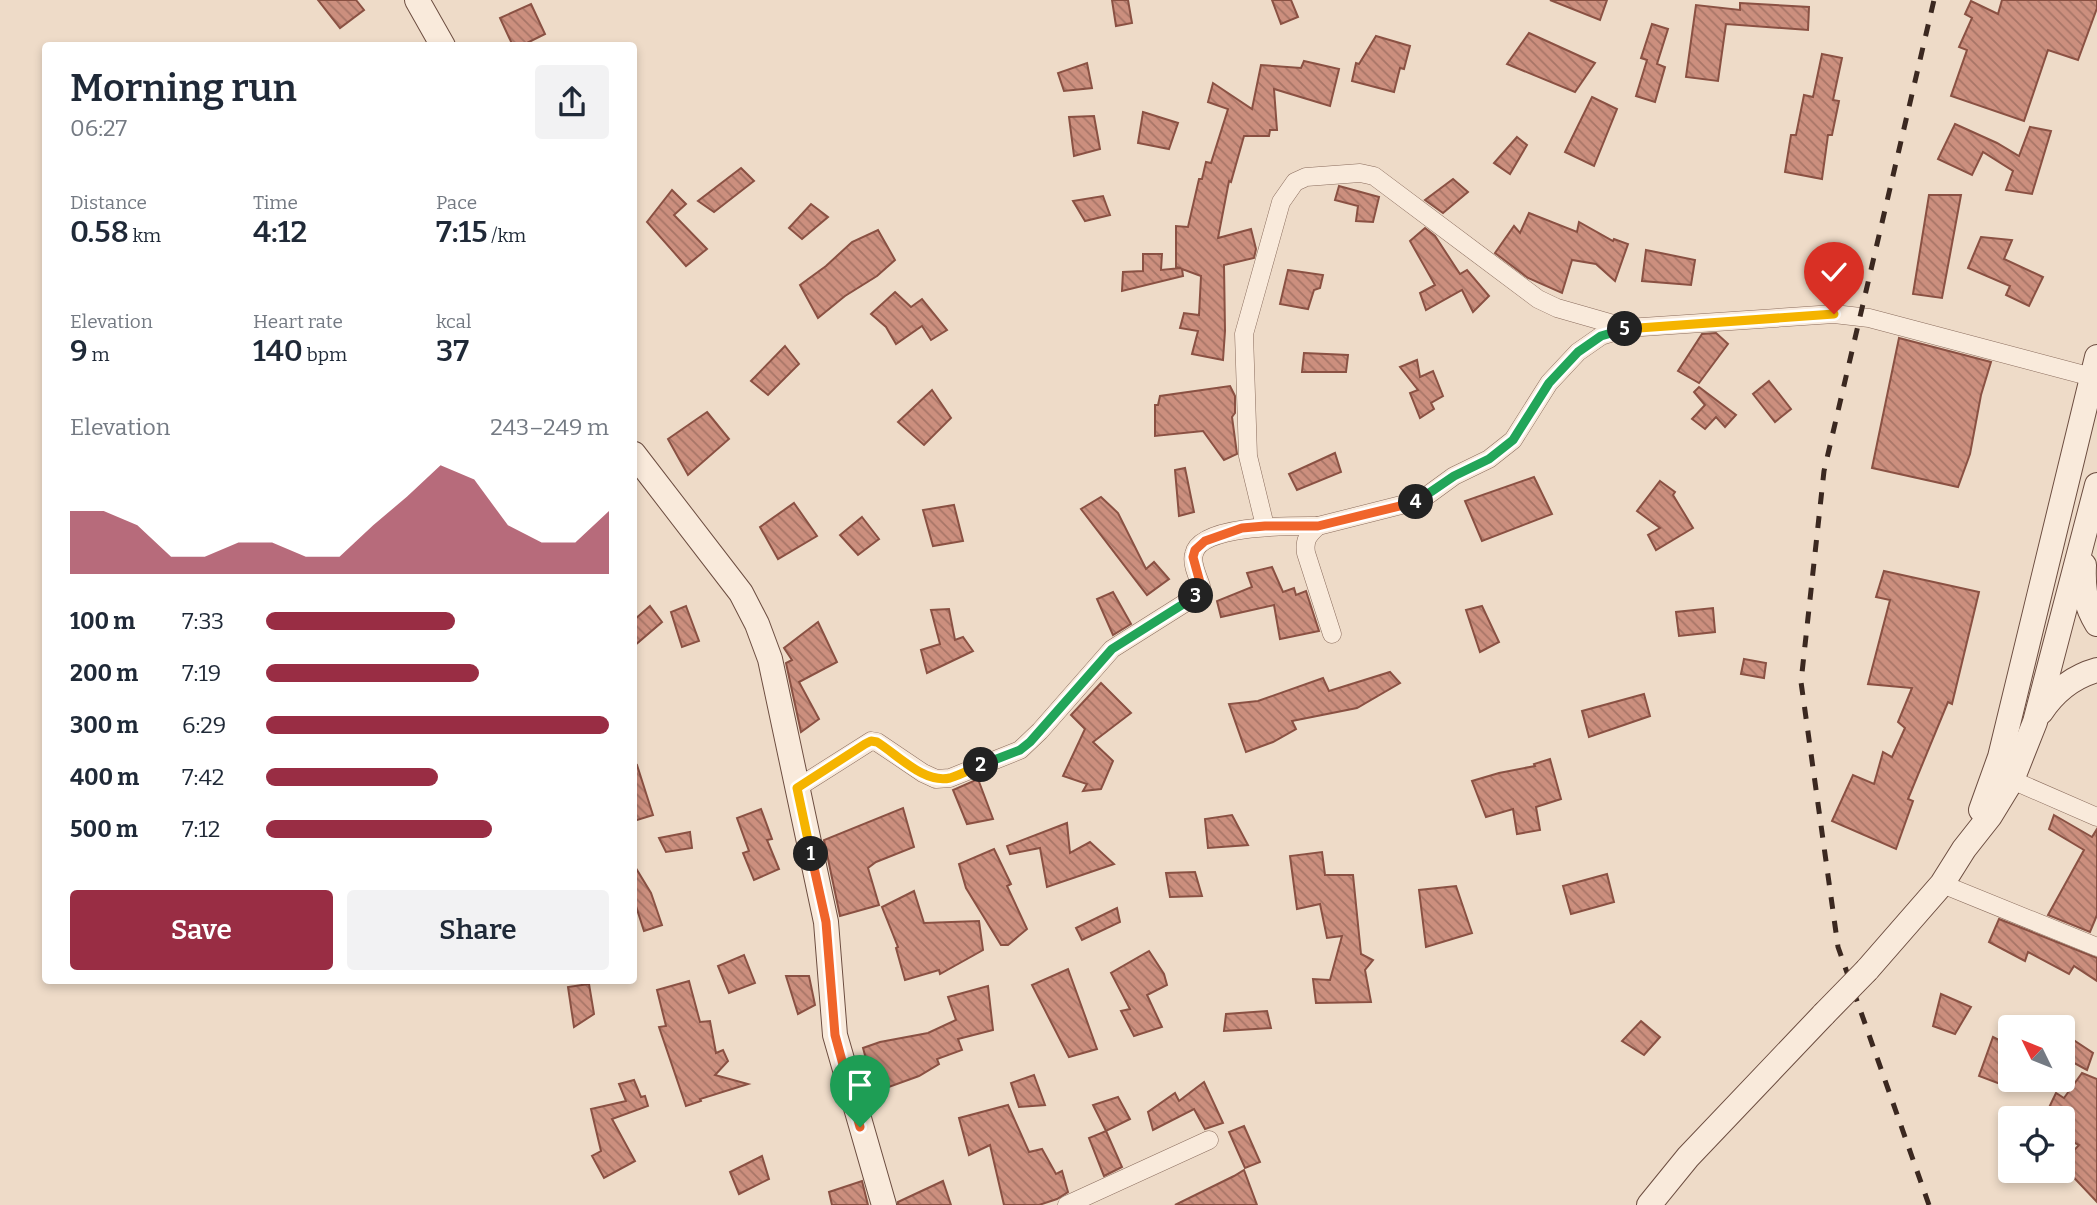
<!DOCTYPE html>
<html lang="en">
<head>
<meta charset="utf-8">
<style>
  body { margin:0; font-family:Bitter,serif; background:#f2f2f3; color:#1f2937; height:100vh; display:flex; flex-direction:column; font-size:26px; white-space:nowrap }
  * { box-sizing:border-box; margin:0 }
  p { font-size:23px; color:#747a83 }
  .icon { flex:none; width:38px; height:38px; fill:none; stroke:currentColor; stroke-width:2; stroke-linecap:round; stroke-linejoin:round }
  .map { position:relative; flex:1; overflow:hidden }
  .details { position:absolute; left:42px; top:42px; width:595px; height:942px; display:flex; flex-direction:column; background:#fff; border-radius:7px; box-shadow:0 4px 10px #0003 }
  .details>* { flex:none }
  .needle { width:46px; rotate:313deg }
  .tools { position:absolute; left:1998px; top:1015px; display:grid; gap:14px }
  .tools a { display:grid; place-items:center; width:77px; height:77px; border-radius:7px; background:#fff; box-shadow:0 4px 10px #0003; font-size:35px }
  .pin { position:absolute; display:grid; place-items:center; width:60px; height:60px; color:#fff; margin:-72px -30px; border-radius:50% 50% 50% 0; rotate:-45deg; box-shadow:0 0 7px #0007 }
  .pin .icon { rotate:45deg }
  .km { position:absolute; width:35px; height:35px; margin:-18px; border-radius:50%; background:#222; color:#fff; font-size:19px; line-height:35px; text-align:center }
  .round { display:grid; place-items:center; flex:none; width:74px; height:74px; border-radius:7px; background:#f2f2f3 }
  .summary { display:flex; align-items:center; justify-content:space-between; height:119px; padding:0 28px }
  h1 { font-size:38px; font-weight:600; line-height:52px }
  .metrics { display:grid; grid-template-columns:repeat(3,1fr); gap:10px; height:119px; padding:7px 28px }
  .metrics div { display:grid; align-content:center }
  .metrics b { font-size:30px; font-weight:600 }
  .metrics small { font-size:19px; font-weight:400 }
  .metrics p { font-size:19px }
  .chart { height:196px; padding:14px 28px }
  .chart p { display:flex; justify-content:space-between }
  .chart svg { width:100%; height:126px; margin-top:7px; fill:#992d44; opacity:.7 }
  .button { display:flex; gap:14px; margin-top:auto; padding:14px 28px }
  .button a { flex:1; height:80px; border-radius:7px; background:#992d44; color:#fff; font-size:28px; font-weight:600; line-height:80px; text-align:center }
  .button a+a { background:#f2f2f3; color:#1f2937 }
  ul { padding:0 28px; list-style:none; font-size:23px }
  li { display:grid; grid-template-columns:112px 84px 1fr; align-items:center; height:52px }
  li i { height:18px; border-radius:9px; background:#992d44 }
  .map>svg:first-child { display:block }
</style>
</head>
<body>
<div class="map">
<svg width="2097" height="1205" viewBox="0 0 2097 1205">
  <defs>
    <pattern id="building-back-hatch" width="6" height="6" patternUnits="userSpaceOnUse" patternTransform="scale(1.75)"><rect width="6" height="6" fill="#cc8f7e"/><path d="M-1 5l2 2M0 0l6 6M5-1l2 2" fill="none" stroke="#a77567"/></pattern>
  </defs>
  <rect width="100%" height="100%" fill="#eedbc8"/>
  <g fill="url(#building-back-hatch)" stroke="#8a5143" stroke-width="2">
    <path d="M318,0h38l8,10 -24,18z"/>
    <path d="M1112,0h16l4,23 -16,3z"/>
    <path d="M1272,0h19l7,17 -17,7z"/>
    <path d="M1550,0h57l-7,20z"/>
    <path d="M2002,0h95v8l-19,52 -30,-10 -24,71 -73,-25 16,-46 -8,-3 13,-29 -7,-4 6,-13 27,13z"/>
    <path d="M1740,3l69,4 -1,23 -82,-6 -8,57 -32,-4 10,-72 44,5z"/>
    <path d="M531,4l14,30 -24,12h-8l-13,-28z"/>
    <path d="M1652,24l16,5 -11,35 8,3 -10,35 -19,-6 11,-36 -6,-2z"/>
    <path d="M1529,33l66,30 -20,29 -68,-28z"/>
    <path d="M1376,36l34,10 -6,23 -4,-1 -6,24 -42,-11 4,-18 3,1z"/>
    <path d="M1822,54l20,4 -9,42 6,1 -7,34h-4l-6,44 -37,-7 6,-37h5l8,-40 9,2z"/>
    <path d="M1304,61l35,8 -9,37 -56,-17 3,41h-7l-1,6h-25l-13,46 -2,-1 -11,57 33,-9 5,20 -2,9 -30,7 1,66 -2,29 -31,-6 6,-23 -18,-3 4,-15 15,2 2,-39 -19,-7 1,7 -61,15 1,-19 20,-1v-17h19l-1,16 20,-2 -5,-1v-41l12,1 11,-48h3l4,-17 5,1 17,-54 -20,-7 5,-19 39,26 9,-44 40,3z"/>
    <path d="M1087,63l5,25 -28,3 -6,-18z"/>
    <path d="M1592,97l25,12 -23,57 -29,-14z"/>
    <path d="M1143,112l35,11 -9,26 -31,-6z"/>
    <path d="M1094,116l6,33 -26,7 -5,-39z"/>
    <path d="M1955,124l42,19 22,13 11,-29 21,4 -19,63 -26,-4 7,-19 -30,-19 -11,23 -34,-16z"/>
    <path d="M1517,137l10,8 -17,29 -16,-11z"/>
    <path d="M741,168l13,13 -40,31 -16,-11z"/>
    <path d="M1453,179l15,13 -25,21 -18,-13z"/>
    <path d="M1339,186l40,11 -6,25 -17,-1 2,-15 -23,-6z"/>
    <path d="M672,190l14,14 -12,11 33,34 -21,17 -39,-44z"/>
    <path d="M1929,195h32l-19,103 -29,-4z"/>
    <path d="M1103,196l7,19 -25,6 -12,-20z"/>
    <path d="M811,204l17,13 -26,22 -13,-11z"/>
    <path d="M1529,213l48,19 2,-10 34,19 1,-2 14,5 -13,37 -19,-17 -24,-4 -10,33 -34,-15 -33,-25 19,-27 6,7z"/>
    <path d="M1425,228l10,8 25,38 7,-4 22,26 -16,16 -11,-22 -36,20 -6,-17 15,-8 -25,-44z"/>
    <path d="M878,230l17,30 -18,16 -32,20 -27,22 -18,-33 26,-19 26,-24z"/>
    <path d="M1981,237l31,3 -8,19 39,18 -14,29 -23,-11 4,-9 -42,-18z"/>
    <path d="M1646,250l49,10 -4,25 -49,-4z"/>
    <path d="M1288,270l35,5 -3,13 -6,2 -6,19 -28,-5z"/>
    <path d="M895,292l16,15 11,-8 25,31 -16,10 -9,-14 -26,18 -10,-17 -15,-13z"/>
    <path d="M1716,333l12,11 -29,39 -21,-12 24,-37z"/>
    <path d="M1899,338l92,24 -10,33 -11,59 -12,33 -86,-19z"/>
    <path d="M785,346l14,18 -31,31 -17,-14z"/>
    <path d="M1304,353l44,2 -2,17h-44z"/>
    <path d="M1417,360l3,17 13,-6 10,25 -12,7 3,6 -14,9 -10,-25 8,-3 -18,-23z"/>
    <path d="M1769,381l22,28 -16,13 -22,-28z"/>
    <path d="M1230,386l5,10v17l-3,4 5,37 -13,6 -21,-29 -48,5v-31h3l2,-9z"/>
    <path d="M1699,387l37,28 -11,12 -9,-10 -11,12 -13,-10 13,-14 -11,-13z"/>
    <path d="M932,390l19,28 -27,27 -26,-23z"/>
    <path d="M707,412l22,27 -41,36 -20,-36z"/>
    <path d="M1335,453l6,19 -44,18 -8,-16z"/>
    <path d="M1185,468l9,44 -15,4 -4,-46z"/>
    <path d="M1534,477l18,37 -70,27 -17,-40z"/>
    <path d="M1660,481l15,11 -2,3 20,33 -37,22 -8,-15 12,-7 -23,-17z"/>
    <path d="M1101,497l17,16 28,56 8,-7 15,17 -22,16 -66,-86z"/>
    <path d="M794,503l23,33 -39,23 -18,-32z"/>
    <path d="M954,505l9,36 -30,5 -10,-36z"/>
    <path d="M862,517l17,22 -21,16 -18,-20z"/>
    <path d="M1272,567l11,25 11,-4 2,7 10,-4 13,40 -39,8 -6,-34 -53,12 -4,-16 35,-14 -5,-14z"/>
    <path d="M1884,571l95,21 -27,112 -4,-2 -40,97 5,2 -17,48 -64,-28 21,-46 21,9 9,-32 9,5 13,-29 -7,-6 14,-34 -44,-4 22,-84 -14,-3z"/>
    <path d="M1113,592l18,32 -18,11 -16,-36z"/>
    <path d="M650,606l12,16 -28,24v-26z"/>
    <path d="M686,606l13,35 -17,6 -11,-35z"/>
    <path d="M1482,606l17,36 -19,10 -14,-42z"/>
    <path d="M1713,608l2,24 -36,4 -3,-24z"/>
    <path d="M949,609l6,31 8,-3 10,14 -46,22 -6,-23 19,-6 -9,-34z"/>
    <path d="M818,622l19,40 -38,20 20,37 -18,13 -15,-69 6,-3 -8,-12z"/>
    <path d="M1744,659l22,4 -2,15 -23,-4z"/>
    <path d="M1390,672l10,11 -43,25 -65,13 4,8 -23,13 -27,10 -17,-48 29,-3 65,-23 6,13z"/>
    <path d="M1101,683l30,30 -38,29 20,19 -12,28 -18,2 4,-7 -24,-8 22,-47 -14,-14z"/>
    <path d="M1644,694l6,22 -61,21 -7,-26z"/>
    <path d="M1550,759l11,40 -25,8 4,23 -23,4 -4,-25 -27,8 -14,-36 27,-8 36,-7 -1,-2z"/>
    <path d="M637,765l16,50 -19,6v-55z"/>
    <path d="M978,779l15,40 -26,5 -14,-34z"/>
    <path d="M903,808l11,39 -38,15 -8,6 11,37 -39,11 -16,-76z"/>
    <path d="M761,809l11,30 -5,1 12,29 -25,11 -11,-27 6,-2 -12,-33z"/>
    <path d="M1232,815l16,30 -40,3 -3,-29z"/>
    <path d="M2054,815l38,22 5,-8v86l-7,17 -42,-17 36,-65 -35,-21z"/>
    <path d="M1067,823l3,30 20,-11 24,22 -67,23 -7,-39 -30,6 -3,-8z"/>
    <path d="M690,832l2,16 -26,4 -7,-14z"/>
    <path d="M994,849l17,35 -4,2 20,43 -19,16h-7l-35,-57 -7,-24z"/>
    <path d="M1322,852l3,23h28l8,79 12,6 -8,10 6,32 -55,1 -3,-24 17,1 12,-44 -15,2 -7,-34 -23,5 -7,-53z"/>
    <path d="M634,865l17,28 11,32 -18,6 -10,-31z"/>
    <path d="M1195,872l7,24 -32,1 -4,-24z"/>
    <path d="M1607,874l7,28 -43,12 -8,-28z"/>
    <path d="M1456,886l16,47 -46,14 -7,-57z"/>
    <path d="M914,891l10,32 55,-2 4,29 -43,24 -1,-4 -34,10 -9,-32 2,-1 -16,-40z"/>
    <path d="M1117,908l3,14 -38,18 -6,-12z"/>
    <path d="M1999,919l98,39v23l-23,-15 -5,8 -41,-22 -3,9 -36,-19z"/>
    <path d="M1149,951l15,23 3,11 -20,10 15,32 -28,9 -13,-25 9,-2 -19,-36z"/>
    <path d="M744,955l11,28 -26,10 -11,-27z"/>
    <path d="M1068,969l29,80 -28,8 -37,-72z"/>
    <path d="M786,976h23l6,29 -17,9z"/>
    <path d="M689,981l11,41 10,-1 6,32 7,-3 5,11 -13,14 33,9 -48,15 1,2 -15,5 -27,-79 7,-1 -9,-36z"/>
    <path d="M589,984l5,30 -20,13 -6,-40z"/>
    <path d="M988,986l5,44 -35,9 4,11 -25,9 2,5 -20,12 -44,16 -12,-44 17,-6 48,-9 28,-13 -8,-23z"/>
    <path d="M1941,994l30,13 -16,27 -22,-8z"/>
    <path d="M1267,1011l4,17 -47,3 2,-17z"/>
    <path d="M1641,1021l19,16 -16,18 -22,-14z"/>
    <path d="M2063,1033l30,20 -6,17 -24,-13z"/>
    <path d="M1993,1037l18,9v42l-32,-12z"/>
    <path d="M2082,1073l15,6v123l-34,-36v-4l16,-17 -16,-8v-19h-19l12,-25 8,5z"/>
    <path d="M1034,1075l11,30 -26,2 -8,-24z"/>
    <path d="M634,1080l7,17 4,-1 3,10 -36,13 23,42 -31,17 -12,-22 9,-5 -10,-42 35,-8 -7,-17z"/>
    <path d="M1204,1082l19,41 -18,6 -11,-20 -41,21 -5,-18 27,-19 4,8z"/>
    <path d="M1118,1097l12,22 -24,12 -13,-26z"/>
    <path d="M1008,1105l21,47 13,-3 14,25 6,-3 6,21 -11,7 -18,6h-35l-14,-60 -21,10 -10,-37z"/>
    <path d="M1244,1126l16,36 -15,6 -16,-36z"/>
    <path d="M1106,1131l16,36 -18,9 -15,-38z"/>
    <path d="M762,1156l7,23 -30,15 -9,-22z"/>
    <path d="M1244,1170l13,35h-82l59,-29z"/>
    <path d="M862,1181l6,24h-36l-3,-13z"/>
    <path d="M943,1181l8,24h-53v-3z"/>
  </g>
  <g fill="none" stroke-linecap="round" stroke-linejoin="round">
    <g stroke="#8a6c5d" stroke-width="19">
      <g id="street">
        <path d="M1265,526l-17,-70 -4,-122 37,-132 14,-20 11,-5 54,-4 14,3 164,123 19,9 70,20"/>
        <path d="M1332,634l-26,-81c-2,-13 2,-18 12,-27l103,-26 33,-24 35,-17 24,-19 36,-57 29,-31 23,-16 26,-8 207,-14 35,4 223,59"/>
        <path d="M2012,780l85,37"/>
        <path d="M797,788l74,-47 6,1 46,31 13,6 14,-1 70,-28 20,-19 72,-82 84,-53 5,-10c-3,-9 -10,-23 -7,-32 6,-30 100,-28 124,-28"/>
        <path d="M1942,884l155,63"/>
        <path d="M1067,1205l142,-65"/>
      </g>
    </g>
    <g stroke="#6c4d40" stroke-width="26">
      <g id="secondary">
        <path d="M417,0l26,46"/>
        <path d="M634,454l107,139 16,31 13,35 56,263 9,113 49,170"/>
        <path d="M2084,565c-1,23 1,40 13,59"/>
        <path d="M2041,712c14,-21 31,-35 56,-42"/>
        <path d="M1981,810l19,-53 97,-400"/>
        <path d="M1867,970l75,-86 22,-35 26,-33 22,-36 23,-58 62,-237"/>
        <path d="M1649,1205l39,-48 136,-143"/>
      </g>
    </g>
    <use href="#street" stroke="#f9eadb" stroke-width="18"/>
    <use href="#secondary" stroke="#f9eadb" stroke-width="24"/>
    <path stroke="#3b2820" stroke-width="5" stroke-dasharray="12 12" stroke-linecap="butt" d="M1929,1205l-91,-258 -37,-265 23,-211 110,-471"/>
    <g stroke="#6c4d40" stroke-width="26" stroke-linecap="butt">
      <path id="secondary-bridge" d="M1824,1014l43,-44"/>
    </g>
    <use href="#secondary-bridge" stroke="#f9eadb" stroke-width="24"/>
  </g>
  <g fill="none" stroke-linecap="round" stroke-linejoin="round">
    <g stroke="#fff" stroke-width="14">
      <path id="split-1" d="M811,854l15,68 9,113 25,92"/>
    </g>
    <g stroke="#fff" stroke-width="14">
      <path id="split-2" d="M811,854l-14,-66 68,-44 6,-3 6,1c21,13 47,42 73,36 10,-3 21,-9 31,-13"/>
    </g>
    <g stroke="#fff" stroke-width="14">
      <path id="split-3" d="M981,765l39,-15 10,-8 82,-93 84,-53"/>
    </g>
    <g stroke="#fff" stroke-width="14">
      <path id="split-4" d="M1196,596l5,-10 -8,-29 2,-7 10,-9 37,-13 23,-2h53l98,-24"/>
    </g>
    <g stroke="#fff" stroke-width="14">
      <path id="split-5" d="M1416,502l38,-26 35,-17 24,-19 36,-57 29,-31 23,-16 24,-7"/>
    </g>
    <g stroke="#fff" stroke-width="14">
      <path id="split-6" d="M1625,329l209,-15"/>
    </g>
    <use href="#split-1" stroke="#f0652b" stroke-width="9"/>
    <use href="#split-2" stroke="#f5b400" stroke-width="9"/>
    <use href="#split-3" stroke="#22a559" stroke-width="9"/>
    <use href="#split-4" stroke="#f0652b" stroke-width="9"/>
    <use href="#split-5" stroke="#22a559" stroke-width="9"/>
    <use href="#split-6" stroke="#f5b400" stroke-width="9"/>
  </g>
</svg>
<div class="tools">
<a><svg class="needle" viewBox="-14 -14 28 28"><path d="M0-13l5 13h-10z" fill="#e53935"/><path d="M0 13l5-13h-10z" fill="#747a83"/></svg></a>
<a><svg class="icon" aria-label="locate" viewBox="0 0 24 24"><circle cx="12" cy="12" r="6"/><path d="M12 2v4M12 18v4M2 12h4M18 12h4"/></svg></a>
</div>
<div class="pin" style="left:860px;top:1127px;background:#1e9e55"><svg class="icon" aria-label="arrive" viewBox="0 0 24 24"><path d="M6 21V4h12l-3 4 3 4H6"/></svg></div>
<div class="pin" style="left:1834px;top:314px;background:#d93025"><svg class="icon" aria-label="check" viewBox="0 0 24 24"><path d="M5 12l5 5 9-10"/></svg></div>
<b class="km" style="left:811px;top:854px">1</b>
<b class="km" style="left:981px;top:765px">2</b>
<b class="km" style="left:1196px;top:596px">3</b>
<b class="km" style="left:1416px;top:502px">4</b>
<b class="km" style="left:1625px;top:329px">5</b>
<section class="details">
<div class="summary"><div><h1>Morning run</h1><p>06:27</p></div><a class="round"><svg class="icon" aria-label="share" viewBox="0 0 24 24"><path d="M12 15V3M7 8l5-5 5 5M5 13v7h14v-7"/></svg></a></div>
<div class="metrics">
<div><p>Distance</p><b>0.58<small> km</small></b></div>
<div><p>Time</p><b>4:12</b></div>
<div><p>Pace</p><b>7:15<small> /km</small></b></div>
</div>
<div class="metrics">
<div><p>Elevation</p><b>9<small> m</small></b></div>
<div><p>Heart rate</p><b>140<small> bpm</small></b></div>
<div><p>kcal</p><b>37</b></div>
</div>
<div class="chart"><p><span>Elevation</span>243–249 m</p>
<svg viewBox="0 0 160 44" preserveAspectRatio="none"><path d="M0 44V22L10 22L20 27L30 38L40 38L50 33L60 33L70 38L80 38L90 27L100 17L110 6L120 11L130 27L140 33L150 33L160 22V44z"/></svg>
</div>
<ul>
<li><b>100 m</b>7:33<i style="width:55%"></i></li>
<li><b>200 m</b>7:19<i style="width:62%"></i></li>
<li><b>300 m</b>6:29<i style="width:100%"></i></li>
<li><b>400 m</b>7:42<i style="width:50%"></i></li>
<li><b>500 m</b>7:12<i style="width:66%"></i></li>
</ul>
<div class="button"><a>Save</a><a>Share</a></div>
</section>
</div>
</body>
</html>
